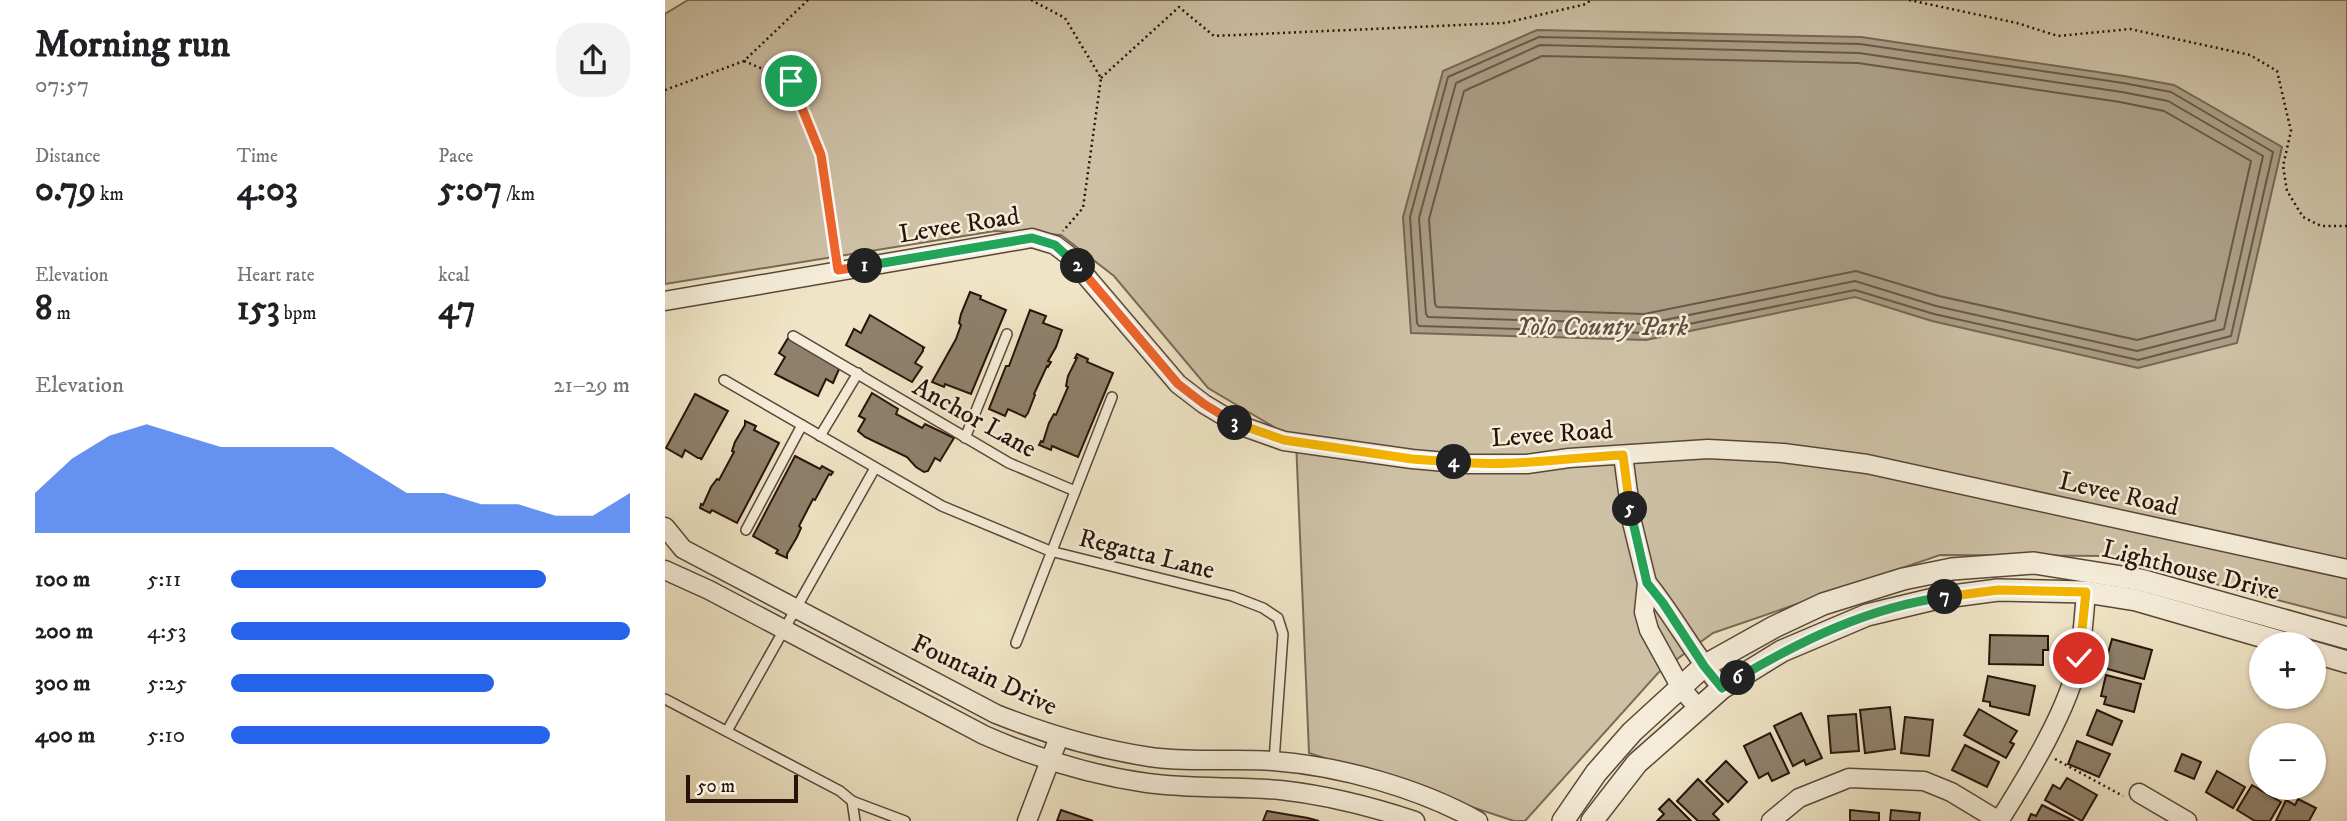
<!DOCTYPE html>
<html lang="en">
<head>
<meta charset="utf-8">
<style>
  body { margin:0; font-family:"IM FELL DW Pica",serif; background:#f2f2f2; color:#202124; height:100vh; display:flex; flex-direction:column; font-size:26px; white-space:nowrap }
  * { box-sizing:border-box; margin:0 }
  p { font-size:23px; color:#757577 }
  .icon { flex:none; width:38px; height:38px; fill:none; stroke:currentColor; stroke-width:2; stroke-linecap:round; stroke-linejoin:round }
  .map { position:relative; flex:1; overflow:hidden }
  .side { display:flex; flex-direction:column; background:#fff; width:665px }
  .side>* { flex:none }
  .tools { position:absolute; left:1584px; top:632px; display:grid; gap:14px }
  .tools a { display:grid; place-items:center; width:77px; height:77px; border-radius:50%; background:#fff; box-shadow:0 2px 5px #0004; font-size:35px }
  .scale { position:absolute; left:21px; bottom:18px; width:112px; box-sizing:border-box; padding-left:7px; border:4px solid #27130a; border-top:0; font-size:19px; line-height:24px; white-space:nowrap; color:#27130a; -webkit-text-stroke:5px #f5edd9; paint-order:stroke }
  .pin { position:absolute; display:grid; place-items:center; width:60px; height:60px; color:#fff; margin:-30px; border:4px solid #fff; border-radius:50%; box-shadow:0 2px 7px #0007 }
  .km { position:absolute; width:35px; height:35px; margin:-18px; border-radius:50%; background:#222; color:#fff; font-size:19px; line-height:35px; text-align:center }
  .round { display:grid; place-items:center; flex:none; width:74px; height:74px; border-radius:28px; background:#f2f2f2 }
  .overview { display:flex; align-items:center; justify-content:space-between; height:119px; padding:0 35px }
  h1 { font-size:38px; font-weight:800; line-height:52px }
  .stats { display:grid; grid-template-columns:repeat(3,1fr); gap:10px; height:119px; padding:7px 35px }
  .stats div { display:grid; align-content:center }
  .stats b { font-size:35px; font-weight:800 }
  .stats small { font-size:19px; font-weight:400 }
  .stats p { font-size:19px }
  .chart { height:196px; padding:14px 35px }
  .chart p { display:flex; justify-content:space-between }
  .chart svg { width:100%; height:126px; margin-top:7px; fill:#2563eb; opacity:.7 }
  ul { padding:0 35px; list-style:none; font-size:23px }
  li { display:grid; grid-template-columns:112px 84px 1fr; align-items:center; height:52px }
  li i { height:18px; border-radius:9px; background:#2563eb }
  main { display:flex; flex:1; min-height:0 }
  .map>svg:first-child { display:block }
</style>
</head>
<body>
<main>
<section class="side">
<div class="overview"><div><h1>Morning run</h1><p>07:57</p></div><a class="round"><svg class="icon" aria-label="share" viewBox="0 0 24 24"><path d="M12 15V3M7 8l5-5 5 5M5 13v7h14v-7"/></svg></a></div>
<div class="stats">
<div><p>Distance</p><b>0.79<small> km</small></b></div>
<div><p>Time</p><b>4:03</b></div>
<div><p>Pace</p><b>5:07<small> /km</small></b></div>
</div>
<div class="stats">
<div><p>Elevation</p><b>8<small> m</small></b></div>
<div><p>Heart rate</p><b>153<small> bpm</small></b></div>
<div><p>kcal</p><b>47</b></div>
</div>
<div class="chart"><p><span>Elevation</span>21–29 m</p>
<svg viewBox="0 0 160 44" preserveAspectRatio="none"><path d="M0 44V30L10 18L20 10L30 6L40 10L50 14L60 14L70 14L80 14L90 22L100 30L110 30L120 34L130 34L140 38L150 38L160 30V44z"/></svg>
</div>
<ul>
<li><b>100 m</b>5:11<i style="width:79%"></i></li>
<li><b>200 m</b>4:53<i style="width:100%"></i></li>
<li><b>300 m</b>5:25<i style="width:66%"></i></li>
<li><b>400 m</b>5:10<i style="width:80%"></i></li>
</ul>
</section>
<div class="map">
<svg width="1682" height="821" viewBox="0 0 1682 821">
  <rect width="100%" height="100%" fill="#efe4c5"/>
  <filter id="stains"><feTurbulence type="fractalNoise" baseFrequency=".00286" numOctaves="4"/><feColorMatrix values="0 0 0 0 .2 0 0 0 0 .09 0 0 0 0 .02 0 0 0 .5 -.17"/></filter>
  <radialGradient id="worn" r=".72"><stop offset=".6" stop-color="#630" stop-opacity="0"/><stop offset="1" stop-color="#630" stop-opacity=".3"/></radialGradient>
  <path fill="#cdc0a5" stroke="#7a6a58" stroke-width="2" d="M23,0h1659v618l-239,-62 -168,-1 -227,78 -55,40 -133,148h-11l-205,-68 -13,-313 -88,-52 -94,-112 -53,-41 -66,-4 -330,53v-270z"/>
  <path fill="#ab9d85" stroke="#766654" stroke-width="2" d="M872,30l324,7 263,39 50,9 108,62 -45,196 -99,25 -206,-47 -77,-24 -209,43 -235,-7 -8,-116 40,-146z"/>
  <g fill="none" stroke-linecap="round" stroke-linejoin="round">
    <g stroke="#695848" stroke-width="2">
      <path d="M874,37l321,7 263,39 48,9 102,60 -42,184 -93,24 -204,-46 -79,-24 -210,43 -226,-7 -2,-3 -7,-106 38,-140z"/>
      <path d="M875,45l319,8 263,39 46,9 95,55 -39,173 -87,22 -201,-45 -81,-25 -210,43 -217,-7 -2,-3 -7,-96 37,-135z"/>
      <path d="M877,56l316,7 262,39 44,9 87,50 -36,159 -78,20 -198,-44 -83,-25 -212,43 -207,-7 -2,-3 -6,-85 35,-128z"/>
    </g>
  </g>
  <g fill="#8f806b" stroke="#27130a" stroke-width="2">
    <path d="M305,292l11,4 -1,3 26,11 -35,84 -26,-10 -1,3 -12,-5 24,-43 5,-14 -2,-2 2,-9z"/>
    <path d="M365,310l16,6 -3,7 19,7 -6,17 -8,14 3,1 -3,5 -1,-1 -13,28 1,1 -7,18 -3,4 -17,-8 -3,7 -16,-7 17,-43h3z"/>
    <path d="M205,315l55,33 -2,-1v4l-8,12 7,4 -10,15 -66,-37 8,-16 7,4z"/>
    <path d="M123,338l52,29 -7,16 -7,-4 -8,17 -43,-22 10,-17 -6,-4z"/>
    <path d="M412,354l11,5 -1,3 26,11 -35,84 -26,-11 -1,4 -12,-5 2,-4 2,1 6,-19 5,-9 2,1 12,-28 -2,-1 2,-10 9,-18h-2z"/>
    <path d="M207,393l26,16 -2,5 26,14 3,-4 29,14 -14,23 -5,-3 -7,13 -4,1 -8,-5 -9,-10 -42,-20 -7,-6 7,-12 -6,-3z"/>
    <path d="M30,394l33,17 -27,49v-2h-3l-13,-8 -3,7 -16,-9z"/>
    <path d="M80,421l11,5 -2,4 25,13 -42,80 -25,-13 -2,3 -10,-5 1,-4 2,1 8,-18 6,-8 2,1 15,-28 -2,-1 3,-9 10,-17z"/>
    <path d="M130,456l25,13 2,-3 11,6 -2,3 -2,-1 -14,26 -2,-1 -14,27 2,2 -4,9 -10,17v4l-11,-5 2,-3 -25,-14z"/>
    <path d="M1325,635l58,1v14h-5v15l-54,-1z"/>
    <path d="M1447,639l40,11 -8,29 -40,-11z"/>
    <path d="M1441,675l35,9 -7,28 -30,-8 2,-7 -5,-1z"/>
    <path d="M1323,676l47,10 -6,29 -39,-9v-4l-7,-1z"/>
    <path d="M1225,707l5,42 -30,4 -5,-43z"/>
    <path d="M1314,709l38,22 -7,11 4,2 -8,14 -42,-23z"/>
    <path d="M1432,710l25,11 -10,24 -25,-10z"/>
    <path d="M1136,713l21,45 -16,7 -2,-5 -11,6 -19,-40z"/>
    <path d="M1191,714l3,37 -28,2 -3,-37z"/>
    <path d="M1240,717l28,3 -4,36 -28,-3z"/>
    <path d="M1105,733l19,40 -17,8 -4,-8 -9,5 -15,-32z"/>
    <path d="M1412,741l33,13 -11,23 -31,-13z"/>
    <path d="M1300,745l34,17 -12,25 -35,-17z"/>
    <path d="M1517,754l19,8 -7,17 -19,-8z"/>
    <path d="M1061,761l21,21 -19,20 -22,-21z"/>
    <path d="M1552,771l28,16 -12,21 -27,-16z"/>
    <path d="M1402,778l30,17 -15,26 -37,-21 8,-15 7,4z"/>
    <path d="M1033,779l25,25 -10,10 6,6 -1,1h-20l-21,-20z"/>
    <path d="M1587,785l29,17 -11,19h-15l-18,-11z"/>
    <path d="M1004,799l22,22h-34l7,-7 -5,-5z"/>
    <path d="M1633,799l18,9 -7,13h-33l10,-21 9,5z"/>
    <path d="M1377,805l32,16h-46l3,-7 5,2z"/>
    <path d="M396,810l32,11h-36z"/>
    <path d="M1185,810l29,3v8h-29z"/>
    <path d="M1226,810l29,3 -1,8h-29z"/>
    <path d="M602,811l41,7 11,3h-56z"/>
  </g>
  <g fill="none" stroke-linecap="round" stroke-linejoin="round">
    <g stroke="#594739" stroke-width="12">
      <g id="service">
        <path d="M128,336l216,127 66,28"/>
        <path d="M59,380l218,126 108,45 182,45 31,12 15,10 5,16 -9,127"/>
        <path d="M155,436l38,-63"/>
        <path d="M300,438l42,-104"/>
        <path d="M81,530l56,-105"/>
        <path d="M351,643l96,-246"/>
        <path d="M0,699l175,92 12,10 3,20"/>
        <path d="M62,731l148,-263"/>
        <path d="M187,801l53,20"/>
      </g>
    </g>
    <g stroke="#594739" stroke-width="21">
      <g id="minor">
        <path d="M0,301l367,-63 23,7 13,10 110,129 26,20 35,21 45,16 128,18 57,5h58l42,-6 139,-9 75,4 84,11 480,105"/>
        <path d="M958,455l9,67 15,61 -3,29 5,18 32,58 17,20"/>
        <path d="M0,527l18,22 313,165c50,20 101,35 154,43 41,6 83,1 123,4 67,5 146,27 205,60"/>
        <path d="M0,570l44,20 275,145c52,23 106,40 163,48 44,6 89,3 133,7 46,5 90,16 135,31"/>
        <path d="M982,583c27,33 47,72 75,105"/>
        <path d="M1474,793l48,28"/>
        <path d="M362,821l32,-84"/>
        <path d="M1106,821l28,-23 50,-20 75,3 27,11 48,29"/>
        <path d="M1334,821c28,-44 71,-114 80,-164 4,-21 5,-43 7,-65"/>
      </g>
    </g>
    <g stroke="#594739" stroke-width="24">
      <g id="tertiary">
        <path d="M1648,652l34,10"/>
        <path d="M898,821l33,-48 36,-41 72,-66 70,-39 49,-23 80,-25 49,-10 82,-6 107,17 206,58"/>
        <path d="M927,821l45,-58 85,-75 60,-37 85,-36 71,-17 60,-8 88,2 50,8 152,44"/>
      </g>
    </g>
    <g stroke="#27130a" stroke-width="2.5" stroke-dasharray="2 3.5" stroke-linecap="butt">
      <path d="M366,0l34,18 36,60 -18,130 -20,23"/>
      <path d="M1244,0l108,23 41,13 72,-7 120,26 27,16 14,60 -8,35 4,25 16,26 18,9h26"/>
      <path d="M79,61l47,20 30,73 15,103"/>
      <path d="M436,78l78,-71 35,29 291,-13 81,-19 5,-4"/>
      <path d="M0,90l79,-29 64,-61"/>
      <path d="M1390,759l68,37"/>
    </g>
    <use href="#service" stroke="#f5edd9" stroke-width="9"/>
    <use href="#minor" stroke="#f5edd9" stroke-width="18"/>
    <use href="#tertiary" stroke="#f5edd9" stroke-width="21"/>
  </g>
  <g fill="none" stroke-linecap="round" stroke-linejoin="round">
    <g stroke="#fff" stroke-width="14">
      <path id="split-1" d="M126,81l30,74 17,115 27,-4"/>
    </g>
    <g stroke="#fff" stroke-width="14">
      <path id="split-2" d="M200,266l167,-28 23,7 23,21"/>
    </g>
    <g stroke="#fff" stroke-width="14">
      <path id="split-3" d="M413,266l100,118 26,20 31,19"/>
    </g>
    <g stroke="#fff" stroke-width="14">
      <path id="split-4" d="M570,423l49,17 128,19 42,3"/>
    </g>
    <g stroke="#fff" stroke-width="14">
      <path id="split-5" d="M789,462c57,5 112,-4 169,-7l7,54"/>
    </g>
    <g stroke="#fff" stroke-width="14">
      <path id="split-6" d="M965,509l17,74 16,20 41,63 18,22 16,-10"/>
    </g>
    <g stroke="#fff" stroke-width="14">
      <path id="split-7" d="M1073,678c64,-38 132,-71 207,-81"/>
    </g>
    <g stroke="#fff" stroke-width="14">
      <path id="split-8" d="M1280,597l53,-7 88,2 -7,66"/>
    </g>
    <use href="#split-1" stroke="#f0652b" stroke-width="9"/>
    <use href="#split-2" stroke="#22a559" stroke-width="9"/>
    <use href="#split-3" stroke="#f0652b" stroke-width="9"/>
    <use href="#split-4" stroke="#f5b400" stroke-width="9"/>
    <use href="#split-5" stroke="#f5b400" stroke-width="9"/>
    <use href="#split-6" stroke="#22a559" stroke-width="9"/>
    <use href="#split-7" stroke="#22a559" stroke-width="9"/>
    <use href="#split-8" stroke="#f5b400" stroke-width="9"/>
  </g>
  <g text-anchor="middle" stroke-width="5" stroke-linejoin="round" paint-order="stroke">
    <g font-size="26" fill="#27130a" stroke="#f5edd9">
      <text transform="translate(294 224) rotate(-9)" y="9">Levee Road</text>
      <text transform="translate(310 417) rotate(29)" y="9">Anchor Lane</text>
      <text transform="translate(887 433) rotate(-4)" y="9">Levee Road</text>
      <text transform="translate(1454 493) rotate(13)" y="9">Levee Road</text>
      <text transform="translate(482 553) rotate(14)" y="9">Regatta Lane</text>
      <text transform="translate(1526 569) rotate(14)" y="9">Lighthouse Drive</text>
      <text transform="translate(320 674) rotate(25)" y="9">Fountain Drive</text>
    </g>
    <g font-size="26" font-style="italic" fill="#615040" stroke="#f5edd9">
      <text x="937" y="335">Yolo County Park</text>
    </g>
  </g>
  <rect width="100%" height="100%" filter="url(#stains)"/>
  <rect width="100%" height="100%" fill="url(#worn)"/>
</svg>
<div class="tools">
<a>+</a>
<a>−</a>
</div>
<div class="scale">50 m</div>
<div class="pin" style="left:126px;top:81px;background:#1e9e55"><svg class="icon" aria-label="arrive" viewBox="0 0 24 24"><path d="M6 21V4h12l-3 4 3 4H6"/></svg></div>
<div class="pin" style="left:1414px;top:658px;background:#d93025"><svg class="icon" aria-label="check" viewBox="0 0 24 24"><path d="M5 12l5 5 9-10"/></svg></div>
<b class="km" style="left:200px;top:266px">1</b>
<b class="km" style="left:413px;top:266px">2</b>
<b class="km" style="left:570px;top:423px">3</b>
<b class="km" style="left:789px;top:462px">4</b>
<b class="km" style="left:965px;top:509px">5</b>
<b class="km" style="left:1073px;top:678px">6</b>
<b class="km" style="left:1280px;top:597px">7</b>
</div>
</main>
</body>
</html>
